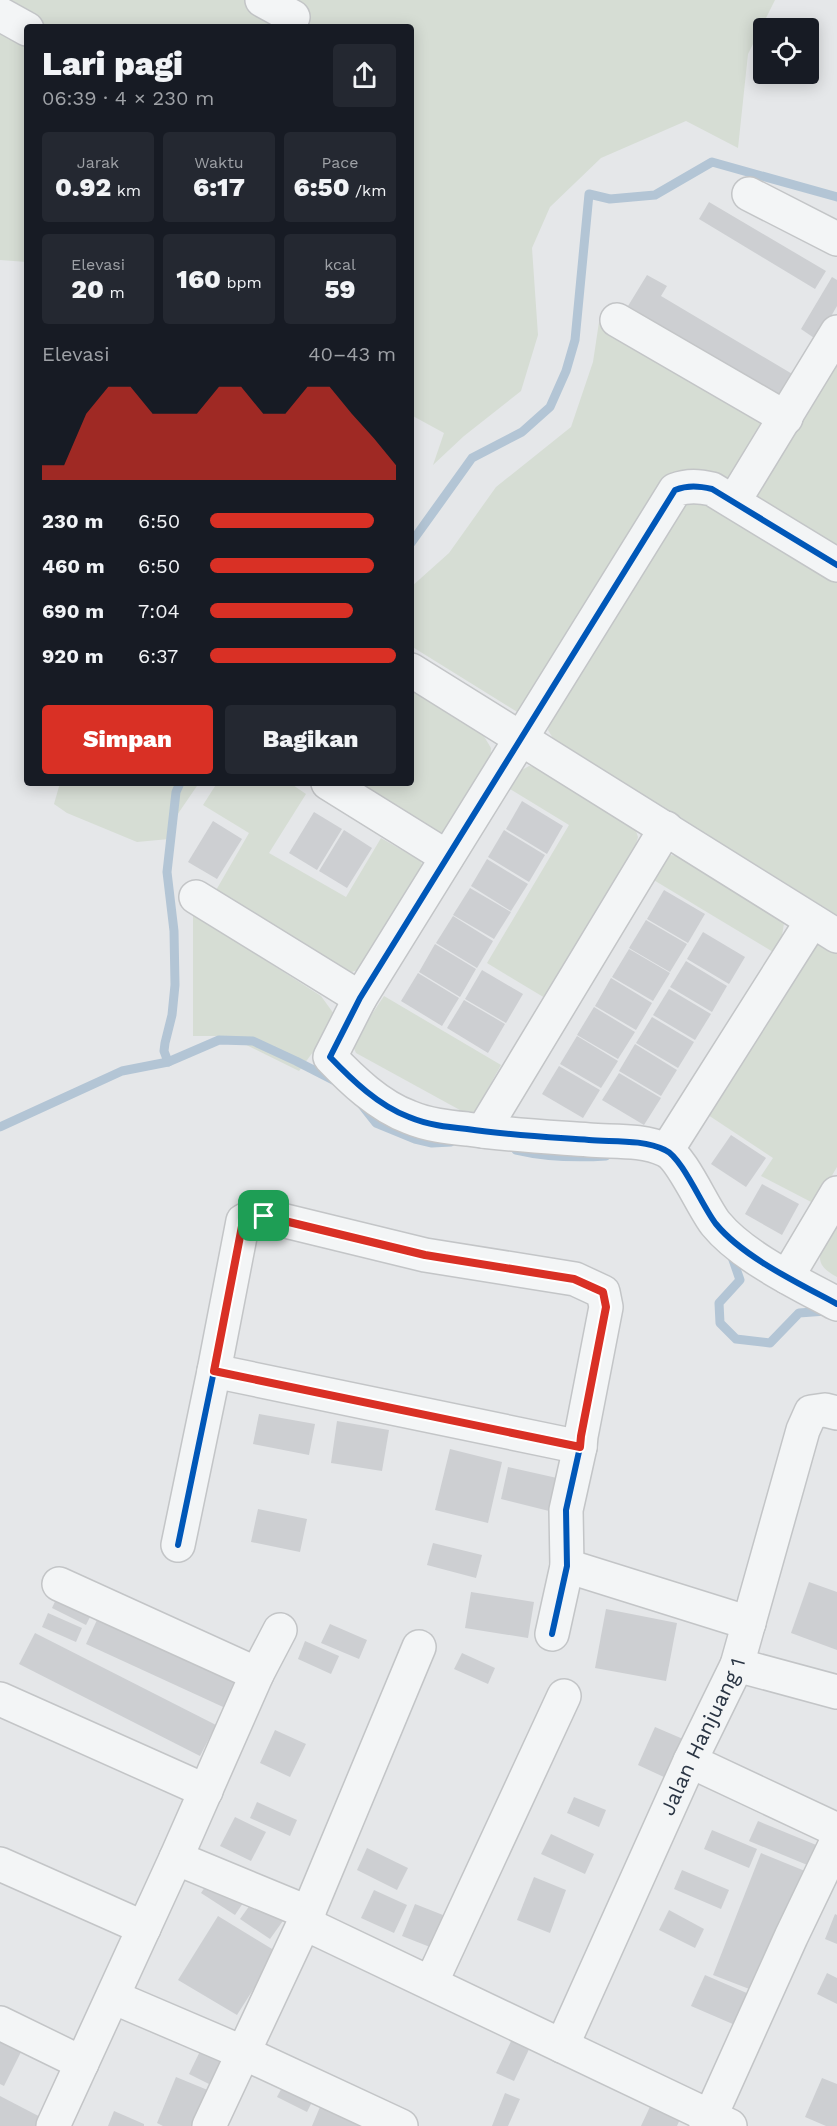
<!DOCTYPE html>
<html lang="id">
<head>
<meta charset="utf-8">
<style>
  body { margin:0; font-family:"Work Sans",sans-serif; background:#242831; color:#f1f3f6; height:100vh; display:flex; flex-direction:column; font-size:22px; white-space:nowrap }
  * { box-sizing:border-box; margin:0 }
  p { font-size:20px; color:#9ea1a6 }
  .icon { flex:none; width:33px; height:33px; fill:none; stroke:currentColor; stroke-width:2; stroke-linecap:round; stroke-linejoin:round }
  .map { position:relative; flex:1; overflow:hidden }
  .sheet { position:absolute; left:24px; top:24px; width:390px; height:762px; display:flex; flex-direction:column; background:#171b24; border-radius:6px; box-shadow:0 3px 15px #0003 }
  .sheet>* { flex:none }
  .fabs { position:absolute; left:753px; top:18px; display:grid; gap:12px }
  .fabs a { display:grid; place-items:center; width:66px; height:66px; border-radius:6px; background:#171b24; box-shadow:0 3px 15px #0003; font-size:30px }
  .pin { position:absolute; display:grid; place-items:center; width:51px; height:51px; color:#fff; margin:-26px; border-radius:12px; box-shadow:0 3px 9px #0006 }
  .round { display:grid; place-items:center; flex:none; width:63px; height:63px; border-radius:6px; background:#242831 }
  .summary { display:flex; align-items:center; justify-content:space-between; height:102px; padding:0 18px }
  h1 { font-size:33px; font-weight:800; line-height:45px }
  .figures { display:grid; grid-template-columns:repeat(3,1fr); gap:9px; height:102px; padding:6px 18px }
  .figures div { display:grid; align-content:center; border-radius:6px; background:#242831; text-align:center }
  .figures b { font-size:26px; font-weight:800 }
  .figures small { font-size:16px; font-weight:400 }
  .figures p { font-size:16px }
  .chart { height:168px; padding:12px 18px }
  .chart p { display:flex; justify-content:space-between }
  .chart svg { width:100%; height:108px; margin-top:6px; fill:#d93025; opacity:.7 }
  .cta { display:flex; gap:12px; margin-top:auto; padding:12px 18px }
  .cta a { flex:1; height:69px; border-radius:6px; background:#d93025; color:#fff; font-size:24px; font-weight:800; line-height:69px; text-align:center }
  .cta a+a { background:#242831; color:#f1f3f6 }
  ul { padding:0 18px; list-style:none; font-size:20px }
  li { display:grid; grid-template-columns:96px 72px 1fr; align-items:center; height:45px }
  li i { height:15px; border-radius:8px; background:#d93025 }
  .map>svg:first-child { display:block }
</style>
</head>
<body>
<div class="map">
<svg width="837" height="2126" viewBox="0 0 837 2126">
  <rect width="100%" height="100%" fill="#e5e7e9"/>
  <g fill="#d6ddd4">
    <path d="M0,0h775l-27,54 -10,94 -52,-27 -85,37 -51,49 -18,41 6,87 -17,56 -57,45 -31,29 11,-32 -33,-18v-388h-384v235l-27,-2z"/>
    <path d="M599,322l169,97 -41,65 -52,-6 -156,235 -108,-67v-59l38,-34 47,-66 75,-60 22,-65z"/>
    <path d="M837,347v207l-81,-50 -6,-12z"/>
    <path d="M693,497l144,79v339l-283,-175 -6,-10 3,-12 130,-209z"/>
    <path d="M411,688l71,45 9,15 -1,17 -42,63 -5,4h-8l-78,-49h54z"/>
    <path d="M529,766l8,1 98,61 3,9 -4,14 -89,147 -58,-35 82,-138 -59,-36 12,-19z"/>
    <path d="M60,783h139l-24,35 -6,21 -32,3 -70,-29 -13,-9z"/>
    <path d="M217,783h73l16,11 -37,59 77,44 35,-59 40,23 3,11 -61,96 -11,4 -9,-1 -128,-79 34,-59 -46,-28z"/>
    <path d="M669,855l11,1 96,60 8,7 -2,13 -9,16 -121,-73 8,-16z"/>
    <path d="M193,914l128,82 13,18 -2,12 -33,45 -71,-35h-35z"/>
    <path d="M818,945l19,9v213l-22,37 -54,-28 12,-18 -68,-45 106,-162z"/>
    <path d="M384,996l117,69 -26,47 -6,3 -113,-62 -4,-9z"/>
    <path d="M837,1226v51c-30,-16 -14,-29 0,-51z"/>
  </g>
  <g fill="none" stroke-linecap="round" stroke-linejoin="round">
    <g stroke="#b3c5d5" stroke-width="9">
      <path d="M411,543l61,-85 50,-26 28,-25 16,-36 9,-31 14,-146 21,5 45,-4 57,-33 125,35"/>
      <path d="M168,1062l-4,-11 1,-8 7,-28 3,-30 -1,-54 -7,-59 9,-80 4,-9"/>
      <path d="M361,1104l15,19 39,16 17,4 19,-1"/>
      <path d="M0,1127l122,-56 46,-9 51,-22 34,1 43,20 39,20"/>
      <path d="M516,1150c30,7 59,8 90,6"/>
      <path d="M731,1254l9,26 -21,23 1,20 16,16 34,4 29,-30 27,-2"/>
    </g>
  </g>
  <g fill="#cdcfd2">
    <path d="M709,202l117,69 -11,18 -116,-70z"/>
    <path d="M647,275l20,11 -6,10 133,79 -13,23 -153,-92z"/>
    <path d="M832,277l5,3v26l-20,34 -16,-11z"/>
    <path d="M522,801l41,25 -16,28 -41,-25z"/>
    <path d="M314,812l28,17 -25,41 -28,-17z"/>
    <path d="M213,821l29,18 -25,40 -29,-17z"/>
    <path d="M344,830l28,18 -25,40 -28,-17z"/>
    <path d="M504,830l41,25 -16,27 -41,-25z"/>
    <path d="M487,859l41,25 -17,27 -40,-25z"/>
    <path d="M470,888l41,24 -17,27 -41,-24z"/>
    <path d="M664,890l41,24 -17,29 -41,-24z"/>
    <path d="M453,916l40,25 -16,27 -41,-25z"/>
    <path d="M646,920l41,24 -17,28 -41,-24z"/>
    <path d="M703,932l42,25 -16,27 -42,-25z"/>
    <path d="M435,944l41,25 -16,28 -41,-25z"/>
    <path d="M629,949l41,24 -17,28 -41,-24z"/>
    <path d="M686,961l41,25 -15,26 -42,-25z"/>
    <path d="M482,970l41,24 -17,29 -41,-24z"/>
    <path d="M418,973l41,25 -17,28 -41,-25z"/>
    <path d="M611,978l41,25 -16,27 -41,-24z"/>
    <path d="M669,989l42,25 -16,26 -42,-25z"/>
    <path d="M464,1000l41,24 -17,29 -41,-25z"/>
    <path d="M594,1007l41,25 -17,27 -41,-24z"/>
    <path d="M652,1017l42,25 -16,26 -42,-25z"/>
    <path d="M577,1036l41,25 -17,27 -41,-24z"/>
    <path d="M635,1044l42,26 -16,26 -42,-25z"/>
    <path d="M559,1066l41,24 -17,28 -41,-24z"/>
    <path d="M619,1073l42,25 -17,27 -42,-25z"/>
    <path d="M731,1135l35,23 -20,29 -35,-23z"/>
    <path d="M762,1184l37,20 -17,31 -37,-21z"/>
    <path d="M259,1414l56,10 -6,31 -56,-11z"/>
    <path d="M337,1421l52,9 -7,41 -51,-8z"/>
    <path d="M450,1449l52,13 -14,61 -53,-13z"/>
    <path d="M508,1467l49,11 -8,33 -48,-12z"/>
    <path d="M258,1509l49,10 -7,33 -49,-10z"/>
    <path d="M433,1543l49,12 -6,23 -49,-13z"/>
    <path d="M809,1582l28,10v58l-46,-17z"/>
    <path d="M471,1592l63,10 -6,36 -63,-10z"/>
    <path d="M59,1593l35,16 -8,16 -34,-17z"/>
    <path d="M102,1609l147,69 -15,34 -148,-68z"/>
    <path d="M606,1609l71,14 -11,58 -71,-13z"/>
    <path d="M48,1613l34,15 -6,14 -34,-15z"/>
    <path d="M330,1624l37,16 -8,19 -38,-16z"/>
    <path d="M35,1633l181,92 -16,31 -181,-92z"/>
    <path d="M305,1641l34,15 -8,18 -33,-15z"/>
    <path d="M462,1653l33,15 -7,16 -34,-15z"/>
    <path d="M655,1727l28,12 -17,39 -28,-13z"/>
    <path d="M275,1730l31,14 -16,33 -30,-14z"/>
    <path d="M574,1797l32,13 -7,17 -32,-14z"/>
    <path d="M257,1802l40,18 -7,16 -40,-18z"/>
    <path d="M235,1817l31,15 -15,29 -31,-15z"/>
    <path d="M758,1821l68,28 -9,20 -68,-28z"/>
    <path d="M712,1830l45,19 -8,19 -45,-19z"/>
    <path d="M551,1834l43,20 -9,20 -44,-20z"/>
    <path d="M367,1848l41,20 -11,22 -40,-20z"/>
    <path d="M761,1853l44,18 -48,121 -44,-17z"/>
    <path d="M682,1870l47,20 -8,19 -47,-20z"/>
    <path d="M213,1875l34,22 -12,18 -34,-22z"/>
    <path d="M534,1877l32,13 -16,43 -33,-13z"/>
    <path d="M374,1890l33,15 -13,28 -33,-15z"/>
    <path d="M255,1898l30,20 -15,21 -30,-20z"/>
    <path d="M415,1904l28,11 -13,32 -28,-11z"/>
    <path d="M669,1910l35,19 -9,19 -36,-18z"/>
    <path d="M835,1914l2,1v29l-12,-5z"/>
    <path d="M218,1916l59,36 -40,63 -59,-35z"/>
    <path d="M827,1973l10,5v26l-20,-10z"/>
    <path d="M705,1975l44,19 -14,31 -44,-19z"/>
    <path d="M0,2031l25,13 -21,42 -4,-2z"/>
    <path d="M513,2037l18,8 -17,36 -18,-8z"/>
    <path d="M205,2041l30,15 -16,33 -30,-15z"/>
    <path d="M176,2077l34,14 -15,35h-32l-6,-3z"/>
    <path d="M287,2078l30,14 -10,20 -30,-15z"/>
    <path d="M822,2078l15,6v42h-11l-21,-9z"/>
    <path d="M505,2093l15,6 -12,27h-16z"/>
    <path d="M325,2095l41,18 -5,13h-49z"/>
    <path d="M0,2096l50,26 -2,4h-48z"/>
    <path d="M655,2096l29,14 -7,16h-36z"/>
    <path d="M114,2111l30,13v2h-36z"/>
  </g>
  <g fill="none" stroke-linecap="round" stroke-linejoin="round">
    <g stroke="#c3c5c7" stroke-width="36">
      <g id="minor">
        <path d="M262,0l31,17 -6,10"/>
        <path d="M0,14l27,15"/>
        <path d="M749,194l88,45"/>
        <path d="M617,320l169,98"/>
        <path d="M734,501l103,-169"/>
        <path d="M837,565l-125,-76c-13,-3 -24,-4 -37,1l-315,508 -30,59c22,23 49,49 79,60 19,8 38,10 58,12 40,6 81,8 122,11 23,2 54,-1 76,10 17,7 38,58 51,74 27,33 84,60 121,80"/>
        <path d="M411,670l426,266"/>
        <path d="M328,783l119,74"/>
        <path d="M196,897l164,101"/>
        <path d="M483,1131l183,-303"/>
        <path d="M667,1150l145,-229"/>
        <path d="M787,1277l50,-84"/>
        <path d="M214,1371l366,76"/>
        <path d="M178,1545l36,-174 29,-150 11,-6 11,1 160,39 150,24 28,13 3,15 -25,129 -1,11 -14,63 1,56 -15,68"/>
        <path d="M567,1566l182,57"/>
        <path d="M59,1584l198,90"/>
        <path d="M737,1665l100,27"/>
        <path d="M0,1699l206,92"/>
        <path d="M690,1761l147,69"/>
        <path d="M176,1858l81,-184 23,-44"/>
        <path d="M0,1864l144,64"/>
        <path d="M304,1923l115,-276"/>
        <path d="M431,1983l133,-287"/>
        <path d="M113,1997l131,56 157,73"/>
        <path d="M0,2023l82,40"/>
        <path id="s1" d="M562,2046l128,-285 47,-96 66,-235 8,-18 14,-2 12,3"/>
        <path d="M53,2126l123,-268 133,55"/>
        <path d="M209,2126l95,-203 426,203"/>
        <path d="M706,2126l85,-189 46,-96"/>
      </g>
    </g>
    <use href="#minor" stroke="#f3f5f6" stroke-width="33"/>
    <g stroke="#f2f5f8" stroke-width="10">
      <g id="cycleway">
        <path d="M837,565l-125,-76c-13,-3 -24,-4 -37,1l-315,508 -30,59c22,23 49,49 79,60 19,8 38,10 58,12 40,6 81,8 122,11 23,2 54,-1 76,10 17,7 38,58 51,74 27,33 84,60 121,80"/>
        <path d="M178,1545l36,-174 29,-150 11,-6 11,1 160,39 150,24 28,13 3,15 -25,129 -1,11 -14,63 1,56 -15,68"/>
      </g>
    </g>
    <use href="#cycleway" stroke="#0057b8" stroke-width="6"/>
  </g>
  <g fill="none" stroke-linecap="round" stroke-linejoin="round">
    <g stroke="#fff" stroke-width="12">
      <path id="route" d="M254,1215l10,1 161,39 149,24 29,13 3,15 -25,129 -1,11 -366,-76 29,-150z"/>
    </g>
    <use href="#route" stroke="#d93025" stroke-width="8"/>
  </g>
  <g text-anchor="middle" stroke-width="5" stroke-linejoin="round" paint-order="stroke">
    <g font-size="21" fill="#2a3544" stroke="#f2f5f8">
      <text dy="7" stroke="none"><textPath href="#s1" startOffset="340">Jalan Hanjuang 1</textPath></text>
    </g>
  </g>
</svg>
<div class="fabs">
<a><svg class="icon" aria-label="locate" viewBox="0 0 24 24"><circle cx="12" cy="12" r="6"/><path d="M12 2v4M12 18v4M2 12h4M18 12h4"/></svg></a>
</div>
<div class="pin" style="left:264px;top:1216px;background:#1e9e55"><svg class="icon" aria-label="arrive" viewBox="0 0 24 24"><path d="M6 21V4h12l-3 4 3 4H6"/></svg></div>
<section class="sheet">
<div class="summary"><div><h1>Lari pagi</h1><p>06:39 · 4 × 230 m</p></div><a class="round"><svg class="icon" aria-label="share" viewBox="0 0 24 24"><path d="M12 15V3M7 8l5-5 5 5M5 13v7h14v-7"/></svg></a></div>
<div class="figures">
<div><p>Jarak</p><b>0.92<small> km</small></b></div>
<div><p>Waktu</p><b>6:17</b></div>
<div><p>Pace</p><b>6:50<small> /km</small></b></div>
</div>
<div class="figures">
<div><p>Elevasi</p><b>20<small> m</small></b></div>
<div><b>160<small> bpm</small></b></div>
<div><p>kcal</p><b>59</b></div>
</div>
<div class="chart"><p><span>Elevasi</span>40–43 m</p>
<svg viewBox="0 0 160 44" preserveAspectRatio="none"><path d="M0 44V38L10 38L20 17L30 6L40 6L50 17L60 17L70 17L80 6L90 6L100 17L110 17L120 6L130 6L140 17L150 27L160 38V44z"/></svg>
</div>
<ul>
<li><b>230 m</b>6:50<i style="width:88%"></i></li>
<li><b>460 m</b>6:50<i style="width:88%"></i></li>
<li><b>690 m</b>7:04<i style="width:77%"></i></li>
<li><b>920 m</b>6:37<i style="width:100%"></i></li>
</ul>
<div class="cta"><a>Simpan</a><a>Bagikan</a></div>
</section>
</div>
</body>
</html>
